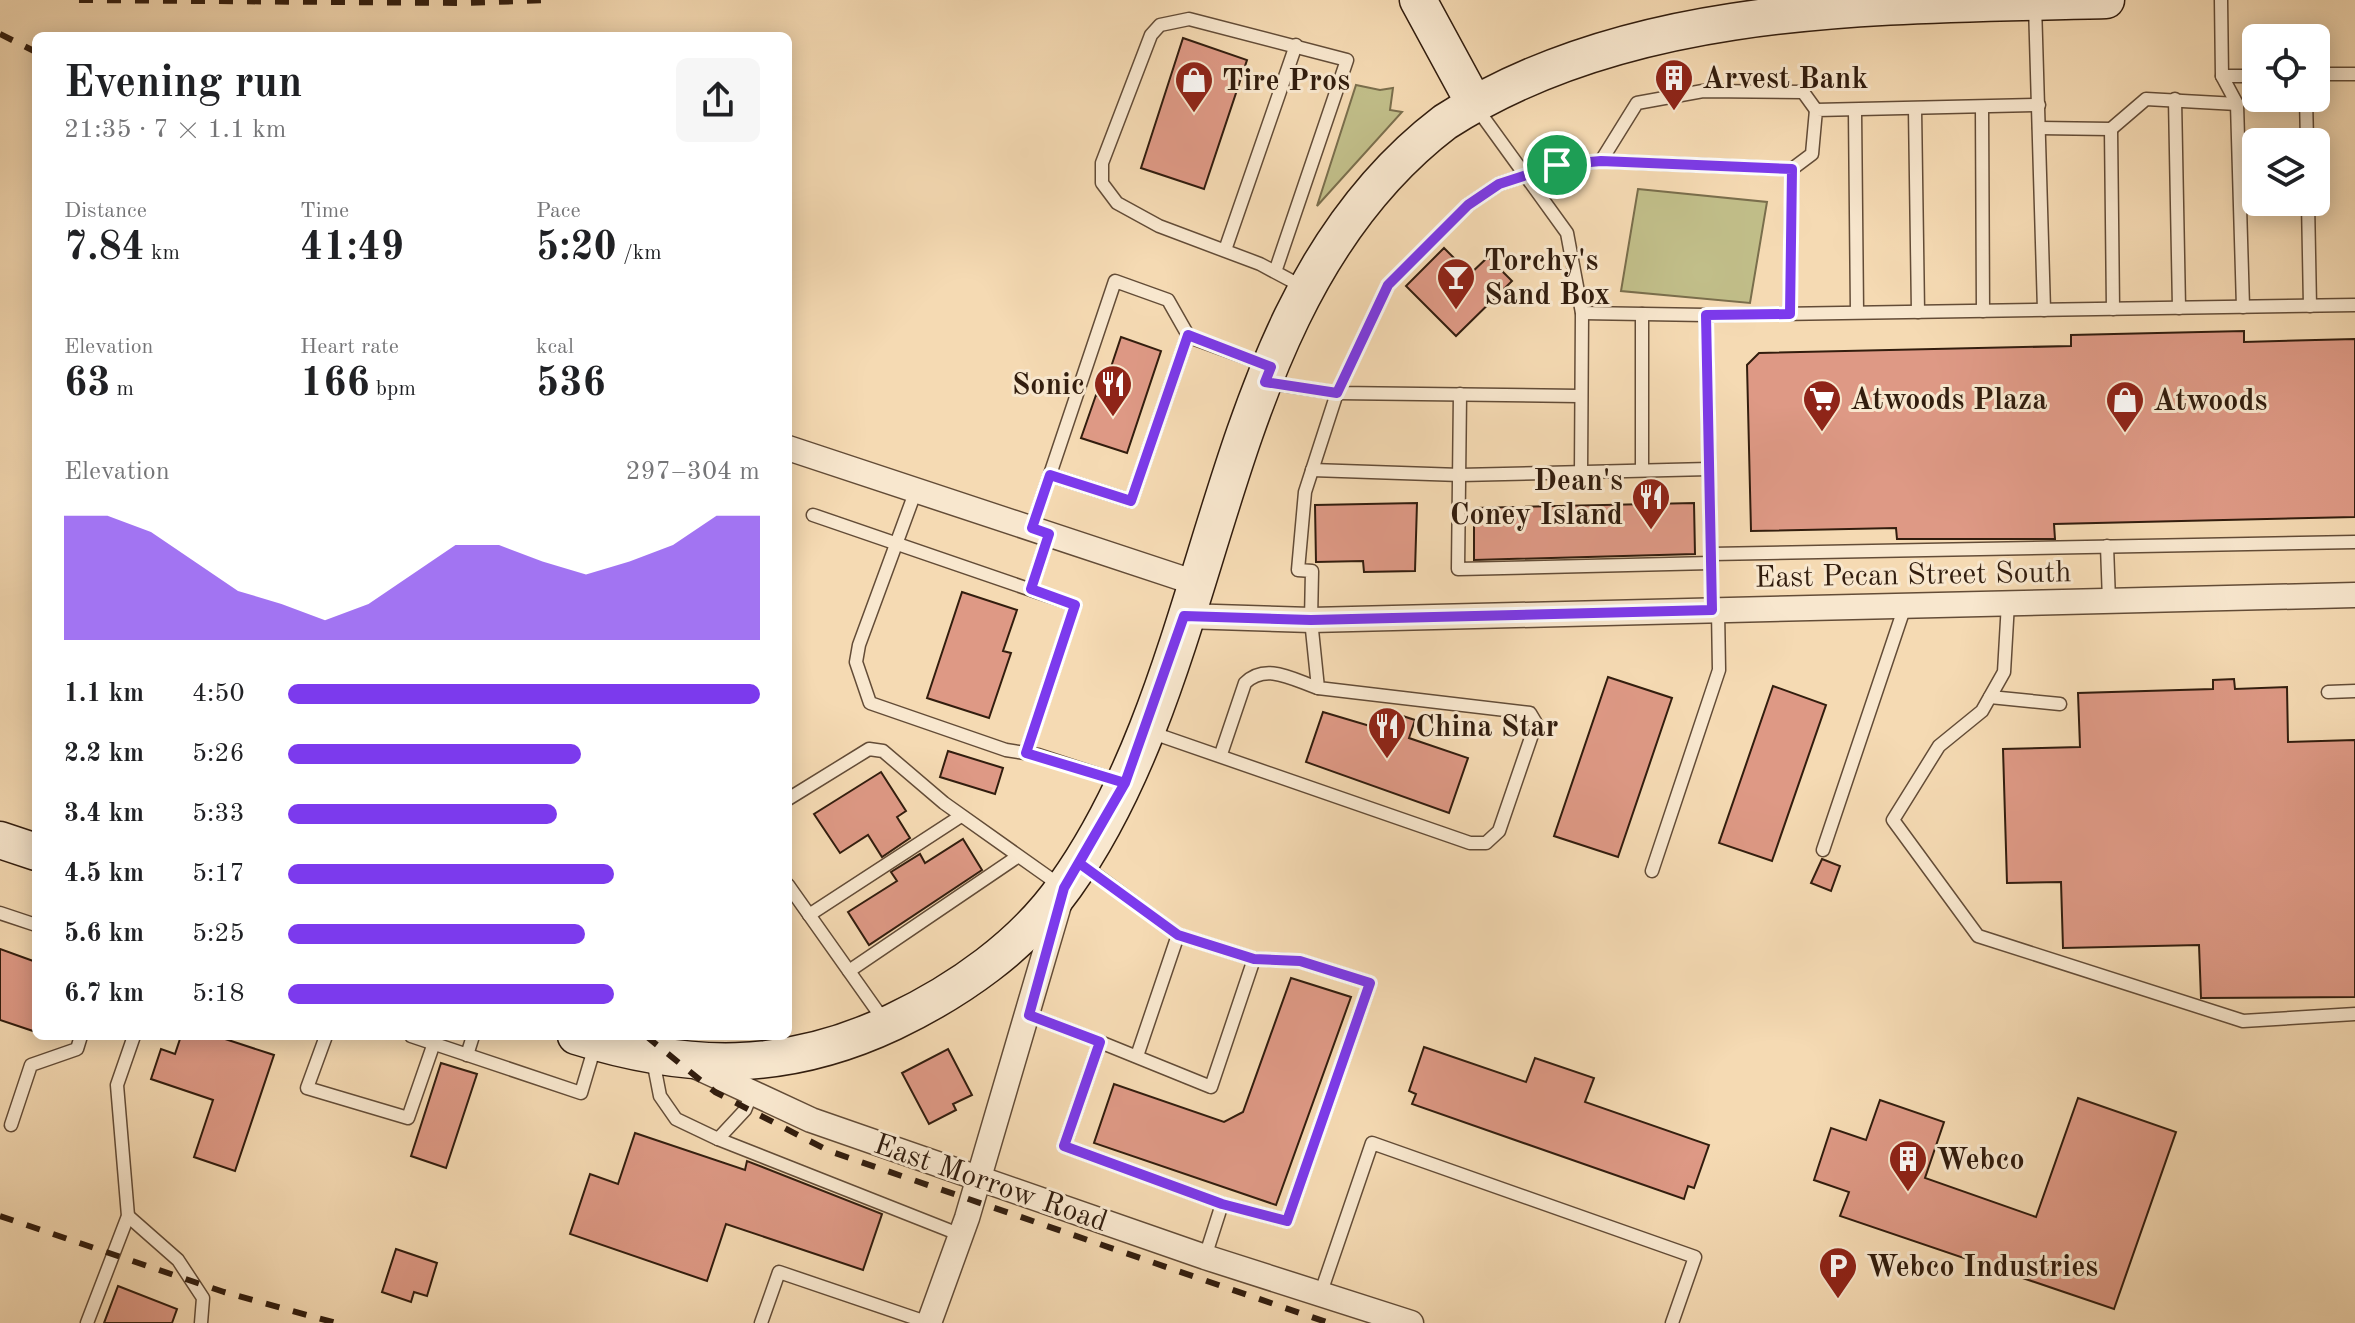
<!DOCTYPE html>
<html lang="en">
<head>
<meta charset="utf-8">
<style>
  body { margin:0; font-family:"Old Standard TT",serif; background:#f6f6f6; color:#202124; height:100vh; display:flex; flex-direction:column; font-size:30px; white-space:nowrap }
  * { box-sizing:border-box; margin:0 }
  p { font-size:26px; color:#757577 }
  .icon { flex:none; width:44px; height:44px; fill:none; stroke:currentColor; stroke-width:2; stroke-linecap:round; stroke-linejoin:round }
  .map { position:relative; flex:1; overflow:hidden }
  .details { position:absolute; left:32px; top:32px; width:760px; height:1008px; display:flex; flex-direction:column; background:#fff; border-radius:12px; box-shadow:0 4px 20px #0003 }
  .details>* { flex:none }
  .fabs { position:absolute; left:2242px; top:24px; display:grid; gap:16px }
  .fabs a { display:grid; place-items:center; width:88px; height:88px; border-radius:12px; background:#fff; box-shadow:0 4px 20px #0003; font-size:40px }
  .pin { position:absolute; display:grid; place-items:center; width:68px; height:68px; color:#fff; margin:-34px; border:4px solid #fff; border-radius:50%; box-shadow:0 2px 8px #0007 }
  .round { display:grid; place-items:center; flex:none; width:84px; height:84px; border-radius:12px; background:#f6f6f6 }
  .summary { display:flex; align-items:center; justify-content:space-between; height:136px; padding:0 32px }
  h1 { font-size:44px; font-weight:700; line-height:60px }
  .metrics { display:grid; grid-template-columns:repeat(3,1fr); gap:12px; height:136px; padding:8px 32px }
  .metrics div { display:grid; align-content:center }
  .metrics b { font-size:40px; font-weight:700 }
  .metrics small { font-size:22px; font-weight:400 }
  .metrics p { font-size:22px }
  .chart { height:224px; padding:16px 32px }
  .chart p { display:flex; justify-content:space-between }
  .chart svg { width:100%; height:144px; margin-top:8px; fill:#7c3aed; opacity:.7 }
  ul { padding:0 32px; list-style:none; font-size:26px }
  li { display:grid; grid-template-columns:128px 96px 1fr; align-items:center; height:60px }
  li i { height:20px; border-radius:10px; background:#7c3aed }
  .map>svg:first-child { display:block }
</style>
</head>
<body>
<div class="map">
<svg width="2355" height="1323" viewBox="0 0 2355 1323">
  <rect width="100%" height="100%" fill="#f5dab3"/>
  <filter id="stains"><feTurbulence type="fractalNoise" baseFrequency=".0025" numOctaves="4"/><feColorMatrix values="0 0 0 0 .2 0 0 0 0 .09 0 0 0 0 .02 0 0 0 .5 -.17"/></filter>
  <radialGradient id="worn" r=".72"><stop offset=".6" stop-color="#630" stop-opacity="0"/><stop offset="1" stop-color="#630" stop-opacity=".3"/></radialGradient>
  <g fill="#c1be89" stroke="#7a6e4c" stroke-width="2">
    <path d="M1356,85l24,5 13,-2 -3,22 12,2 -85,94z"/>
    <path d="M1638,189l129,13 -17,101 -129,-12z"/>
  </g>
  <g fill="#de9985" stroke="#321d0e" stroke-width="2">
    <path d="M1183,38l64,22 -43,129 -63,-21z"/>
    <path d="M1444,248l26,26 18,-17 24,24 -56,55 -50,-50z"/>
    <path d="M2244,331v11l111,-3v178l-301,7 1,15h-158l-1,-11 -145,3 -4,-166 12,-12 312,-7v-11z"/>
    <path d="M1121,337l40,14 -34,102 -46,-15 15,-43 5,2z"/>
    <path d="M1417,503l-2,68 -51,1 -1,-11 -47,1 -1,-57z"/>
    <path d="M1694,503l1,51 -221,6v-52z"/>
    <path d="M962,592l55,18 -14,41 8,2 -22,65 -62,-20z"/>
    <path d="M1608,677l64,21 -54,159 -64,-21z"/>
    <path d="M2234,679l1,10 52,-2 1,55 67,-2v257l-154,1 -2,-53 -136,3 -2,-66 -54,1 -4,-134 77,-2 -2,-54 135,-4v-9z"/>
    <path d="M1773,686l53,19 -54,156 -53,-18z"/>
    <path d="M1387,711l28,9 -6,18 59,20 -19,55 -143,-51 17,-50 57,17z"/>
    <path d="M948,751l55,17 -8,26 -55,-17z"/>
    <path d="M881,772l25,39 -9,6 13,21 -28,19 -14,-22 -28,18 -26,-39z"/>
    <path d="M963,839l19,31 -113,75 -21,-33 49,-31 -6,-9 29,-18 5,9z"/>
    <path d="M1822,859l18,7 -9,25 -20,-8z"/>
    <path d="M0,949l36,13v70l-36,-12z"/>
    <path d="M1291,978l60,19 -75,208 -182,-62 20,-59 110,38 19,-10z"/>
    <path d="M181,1036h35l58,19 -39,116 -41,-14 19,-57 -62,-21 10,-30 14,5z"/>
    <path d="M1424,1047l102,35 9,-24 59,20 -9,24 124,43 -15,43 -6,-2 -4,13 -272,-95 4,-10 -7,-3z"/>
    <path d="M948,1049l24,46 -19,9 3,6 -27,14 -27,-51z"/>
    <path d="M441,1063l36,11 -31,94 -35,-12z"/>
    <path d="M2078,1098l98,34 -62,177 -274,-93 9,-24 -35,-12 17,-52 35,12 14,-40 64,22 -19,56 111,39z"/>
    <path d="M635,1133l110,37 2,-9 135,53 -19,56 -137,-46 -19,57 -137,-47 20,-60 28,10z"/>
    <path d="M396,1249l41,14 -10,33 -13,-4 -3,10 -29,-10z"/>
    <path d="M118,1286l59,23 -5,14h-68z"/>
  </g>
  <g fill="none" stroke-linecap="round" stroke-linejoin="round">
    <g stroke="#634c37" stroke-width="15">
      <g id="lane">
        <path d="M2221,0l1,76 15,28 6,203"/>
        <path d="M2035,5l9,305"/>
        <path d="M2316,74h39"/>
        <path d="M2222,76h34"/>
        <path d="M2306,98l1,44"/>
        <path d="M2175,99l4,209"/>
        <path d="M1982,107l1,204"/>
        <path d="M1915,109l3,203"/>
        <path d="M1478,110l89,123 15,80 -1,159"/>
        <path d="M1855,111l2,201"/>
        <path d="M2039,128l72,1 35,-30 91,5"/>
        <path d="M2111,129l2,180"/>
        <path d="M1601,161l36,-58 66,-12 100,1 13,18"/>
        <path d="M1792,169l20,-15 4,-44 223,-5"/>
        <path d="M2308,202l2,104"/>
        <path d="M1225,250l71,-205"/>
        <path d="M1275,272l72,-212 -158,-41 -29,6 -9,10 -49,128v20l15,20 42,23 101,38 45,24"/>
        <path d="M1582,313l124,2 6,295"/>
        <path d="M1706,315l649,-10"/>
        <path d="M1269,383l68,10 242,3"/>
        <path d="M1460,394l-2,175 253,-6"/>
        <path d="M1642,469v-155"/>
        <path d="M1312,470l148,5 249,-6"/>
        <path d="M1050,475l81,26 57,-166"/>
        <path d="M916,490l-57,155 -3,17 14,41 136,47 32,5 83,27"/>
        <path d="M813,515l262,90 -49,148"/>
        <path d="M1032,528l83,-247 53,19 21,37 80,29"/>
        <path d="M2107,546l2,55"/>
        <path d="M1711,554l644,-12"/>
        <path d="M1031,589l18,-55"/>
        <path d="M2008,603l-4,69 -22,39 -43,35 -46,74 85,116 265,85 112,-7"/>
        <path d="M2328,692l27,-1"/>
        <path d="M1990,697l70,7"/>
        <path d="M1147,731l323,112h16l13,-12 37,-108 -6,-10 -212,-25 -7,-68 1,-49 -14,-1 7,-78 32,-99 51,-108 80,-80 31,-21 58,-19 44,-4 191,8 -2,145"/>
        <path d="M1221,754l24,-71c21,-21 49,-3 73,5"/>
        <path d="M788,799l81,-50 14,2 61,52 117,83"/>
        <path d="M1823,850l82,-244"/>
        <path d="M1083,865l95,70 76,24 -43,128 -111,-45"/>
        <path d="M1652,871l67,-201 -1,-60"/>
        <path d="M788,885l97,137"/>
        <path d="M0,913l36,12"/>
        <path d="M809,915l152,-99"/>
        <path d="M849,971l168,-114"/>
        <path d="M1029,1015l71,27 -36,104 158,58 -17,53"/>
        <path d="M326,1036l-19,52 101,30 26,-75"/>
        <path d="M411,1036l170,57 14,-47"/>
        <path d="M467,1055l6,-19"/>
        <path d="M1137,1056l41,-121"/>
        <path d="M653,1060l7,36 16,23 42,20 243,96"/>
        <path d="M11,1125l20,-60 46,-16 4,-13"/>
        <path d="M718,1139l27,-29 7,-17"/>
        <path d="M1222,1204l65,17 83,-238 -70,-22 -46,-2"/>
        <path d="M128,1216l50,44 25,38 -2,25"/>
        <path d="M1320,1295l52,-152 323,114 -23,66"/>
        <path d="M87,1323l41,-107 -11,-131 17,-49"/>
        <path d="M761,1323l18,-51 150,51"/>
      </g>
    </g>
    <g stroke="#634c37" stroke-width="27">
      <g id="street">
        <path d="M788,448l408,135"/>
        <path d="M1184,616l127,4 1044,-25"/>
        <path d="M695,1066l116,54 394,137 206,66"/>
        <path d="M929,1323l38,-105 94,-320"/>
      </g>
    </g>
    <g stroke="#321d0e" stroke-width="39">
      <g id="secondary">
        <path d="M1418,0l56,103"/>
        <path d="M0,840l36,12"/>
        <path d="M576,1036c112,35 209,37 317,-14 65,-31 130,-76 172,-136 164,-230 142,-583 380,-764 189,-122 439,-116 661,-122"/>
      </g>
    </g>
    <use href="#lane" stroke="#f8e7ce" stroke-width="12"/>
    <use href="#street" stroke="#f8e7ce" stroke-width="24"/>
    <use href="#secondary" stroke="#f8e7ce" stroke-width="36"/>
    <g stroke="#321d0e" stroke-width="6" stroke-dasharray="14 14" stroke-linecap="butt">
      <path d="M79,0l382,3 91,-3"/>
      <path d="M0,34l36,18"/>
      <path d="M646,1036l69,56 114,59 500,172"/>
      <path d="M0,1216l224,76 112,31"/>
    </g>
  </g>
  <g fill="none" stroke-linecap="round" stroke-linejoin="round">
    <g stroke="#fff" stroke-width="16">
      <path id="route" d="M1557,165l-58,19 -31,21 -80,80 -51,108 -72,-11 6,-15 -83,-32 -57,166 -81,-26 -18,53 17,6 -18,55 44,16 -49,148 99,30 -46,80 99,72 76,24 46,2 70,22 -83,238 -65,-17 -158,-58 36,-104 -71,-27 35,-127 61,-105 59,-167 127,4 401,-10 -6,-295 84,-1 2,-145 -191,-8 -44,4"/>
    </g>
    <use href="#route" stroke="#7c3aed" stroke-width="10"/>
  </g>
  <defs>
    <g id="building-pin" transform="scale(2)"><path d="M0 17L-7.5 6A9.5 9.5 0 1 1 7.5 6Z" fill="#8f2418" stroke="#f8e7ce"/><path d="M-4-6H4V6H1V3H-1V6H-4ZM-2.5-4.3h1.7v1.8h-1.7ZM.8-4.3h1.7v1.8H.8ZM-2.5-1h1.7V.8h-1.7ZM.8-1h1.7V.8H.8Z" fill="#fff"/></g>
    <g id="shop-pin" transform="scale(2)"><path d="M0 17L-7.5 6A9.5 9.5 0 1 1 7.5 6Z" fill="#8f2418" stroke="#f8e7ce"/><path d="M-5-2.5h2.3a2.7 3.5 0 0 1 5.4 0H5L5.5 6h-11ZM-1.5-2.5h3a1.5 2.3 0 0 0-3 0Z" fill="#fff"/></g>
    <g id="bar-pin" transform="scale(2)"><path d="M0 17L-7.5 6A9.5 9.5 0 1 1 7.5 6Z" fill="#8f2418" stroke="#f8e7ce"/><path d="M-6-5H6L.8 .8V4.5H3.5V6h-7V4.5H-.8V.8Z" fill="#fff"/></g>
    <g id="restaurant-pin" transform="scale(2)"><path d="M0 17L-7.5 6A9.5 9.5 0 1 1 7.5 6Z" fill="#8f2418" stroke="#f8e7ce"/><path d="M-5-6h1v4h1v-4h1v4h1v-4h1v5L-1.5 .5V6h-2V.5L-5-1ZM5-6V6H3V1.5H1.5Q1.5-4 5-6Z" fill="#fff"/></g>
    <g id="supermarket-pin" transform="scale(2)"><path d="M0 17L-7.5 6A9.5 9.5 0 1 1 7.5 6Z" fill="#8f2418" stroke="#f8e7ce"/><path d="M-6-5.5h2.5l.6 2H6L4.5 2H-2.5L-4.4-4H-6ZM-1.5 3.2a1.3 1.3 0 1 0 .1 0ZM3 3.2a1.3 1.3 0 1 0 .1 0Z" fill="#fff"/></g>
    <g id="parking-pin" transform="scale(2)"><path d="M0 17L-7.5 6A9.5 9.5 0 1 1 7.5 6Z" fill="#8f2418" stroke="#f8e7ce"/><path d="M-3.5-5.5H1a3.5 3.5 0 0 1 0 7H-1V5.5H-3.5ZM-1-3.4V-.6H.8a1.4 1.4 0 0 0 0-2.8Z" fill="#fff"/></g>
  </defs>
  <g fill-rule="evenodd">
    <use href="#building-pin" x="1674" y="78"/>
    <use href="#shop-pin" x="1194" y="80"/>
    <use href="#bar-pin" x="1456" y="277"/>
    <use href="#restaurant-pin" x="1113" y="384"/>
    <use href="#supermarket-pin" x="1822" y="399"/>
    <use href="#shop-pin" x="2125" y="400"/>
    <use href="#restaurant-pin" x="1651" y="497"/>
    <use href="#restaurant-pin" x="1387" y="726"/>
    <use href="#building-pin" x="1908" y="1159"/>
    <use href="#parking-pin" x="1838" y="1266"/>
  </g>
  <g text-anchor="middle" stroke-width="6" stroke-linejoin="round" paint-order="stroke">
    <g font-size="30" font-weight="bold" fill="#321d0e" stroke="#f8e7ce" text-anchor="start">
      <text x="1702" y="88">Arvest Bank</text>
      <text x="1222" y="90">Tire Pros</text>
      <text x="1484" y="270">Torchy's<tspan x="1484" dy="34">Sand Box</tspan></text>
      <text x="1085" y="394" text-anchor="end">Sonic</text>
      <text x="1850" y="409">Atwoods Plaza</text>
      <text x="2153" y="410">Atwoods</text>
      <text x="1623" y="490" text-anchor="end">Dean's<tspan x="1623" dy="34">Coney Island</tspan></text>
      <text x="1415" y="736">China Star</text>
      <text x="1936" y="1169">Webco</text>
      <text x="1866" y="1276">Webco Industries</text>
    </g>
    <g font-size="30" fill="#321d0e" stroke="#f8e7ce">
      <text transform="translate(1913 574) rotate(-1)" y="10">East Pecan Street South</text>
      <text transform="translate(991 1182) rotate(19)" y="10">East Morrow Road</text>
    </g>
  </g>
  <rect width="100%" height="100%" filter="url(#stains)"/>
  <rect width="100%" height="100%" fill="url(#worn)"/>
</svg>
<div class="fabs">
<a><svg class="icon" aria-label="locate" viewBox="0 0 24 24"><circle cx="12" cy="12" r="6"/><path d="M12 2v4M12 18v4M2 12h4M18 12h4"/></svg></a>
<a><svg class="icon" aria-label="layers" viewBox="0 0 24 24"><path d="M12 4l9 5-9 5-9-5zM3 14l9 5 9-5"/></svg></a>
</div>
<div class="pin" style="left:1557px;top:165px;background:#1e9e55"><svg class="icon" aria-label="arrive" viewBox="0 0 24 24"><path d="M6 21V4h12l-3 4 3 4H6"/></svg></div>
<section class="details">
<div class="summary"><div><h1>Evening run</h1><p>21:35 · 7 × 1.1 km</p></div><a class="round"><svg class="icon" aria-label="share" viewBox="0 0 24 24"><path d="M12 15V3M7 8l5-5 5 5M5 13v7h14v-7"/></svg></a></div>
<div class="metrics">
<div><p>Distance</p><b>7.84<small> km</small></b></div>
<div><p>Time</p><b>41:49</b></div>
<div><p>Pace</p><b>5:20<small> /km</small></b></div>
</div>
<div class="metrics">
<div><p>Elevation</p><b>63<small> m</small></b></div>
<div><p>Heart rate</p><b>166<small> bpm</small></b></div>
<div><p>kcal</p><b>536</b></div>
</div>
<div class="chart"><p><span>Elevation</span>297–304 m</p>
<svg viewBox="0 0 160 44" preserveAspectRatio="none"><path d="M0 44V6L10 6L20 11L30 20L40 29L50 33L60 38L70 33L80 24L90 15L100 15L110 20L120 24L130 20L140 15L150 6L160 6V44z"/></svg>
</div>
<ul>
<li><b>1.1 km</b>4:50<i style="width:100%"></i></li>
<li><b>2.2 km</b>5:26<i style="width:62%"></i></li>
<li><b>3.4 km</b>5:33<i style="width:57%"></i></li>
<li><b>4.5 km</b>5:17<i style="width:69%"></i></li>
<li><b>5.6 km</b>5:25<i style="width:63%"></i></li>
<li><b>6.7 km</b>5:18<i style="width:69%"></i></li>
</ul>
</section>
</div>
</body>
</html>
